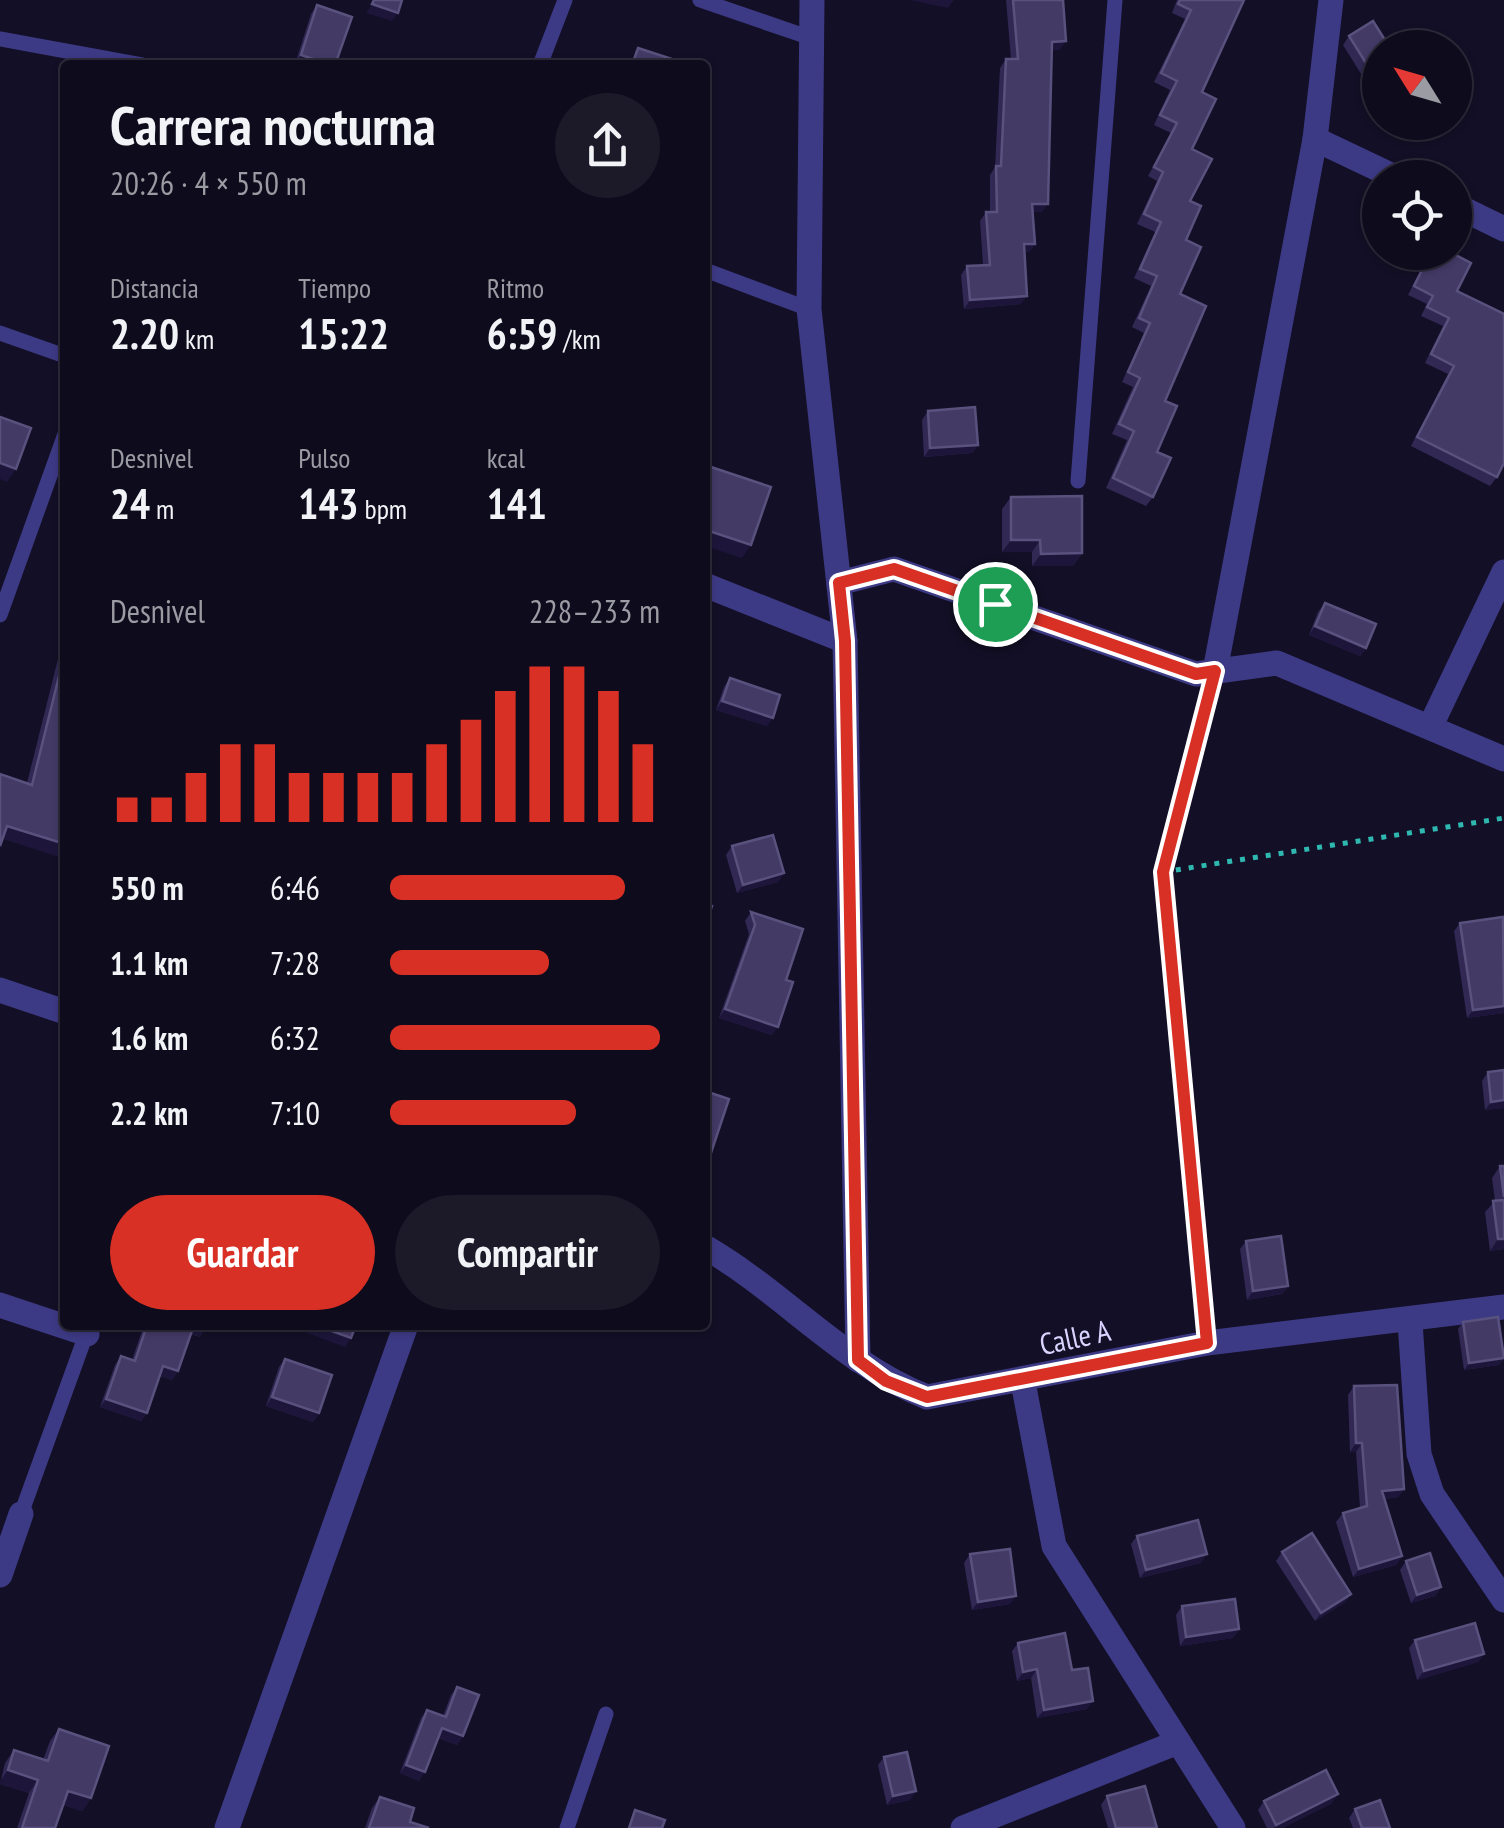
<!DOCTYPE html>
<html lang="es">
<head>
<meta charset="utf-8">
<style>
  body { margin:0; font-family:"PT Sans Narrow",sans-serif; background:#1c1929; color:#f1f3f6; height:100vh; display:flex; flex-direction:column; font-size:38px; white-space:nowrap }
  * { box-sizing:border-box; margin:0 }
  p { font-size:32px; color:#9b9ba3 }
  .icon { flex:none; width:55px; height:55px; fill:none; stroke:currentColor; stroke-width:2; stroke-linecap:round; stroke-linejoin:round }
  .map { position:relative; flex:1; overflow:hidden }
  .side { position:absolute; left:60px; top:60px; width:650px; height:1270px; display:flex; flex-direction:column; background:#0e0b1c; border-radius:10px; box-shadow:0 2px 8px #0004,0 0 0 2px #2e2b3b }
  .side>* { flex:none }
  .needle { width:65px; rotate:307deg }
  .fabs { position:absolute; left:1362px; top:30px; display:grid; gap:20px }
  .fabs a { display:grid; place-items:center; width:110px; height:110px; border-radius:50%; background:#0e0b1c; box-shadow:0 2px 8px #0004,0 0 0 2px #2e2b3b; font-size:50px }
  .pin { position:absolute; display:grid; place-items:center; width:85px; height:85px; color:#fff; margin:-42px; border:5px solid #fff; border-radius:50%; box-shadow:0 2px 10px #0007 }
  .round { display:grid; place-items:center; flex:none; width:105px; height:105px; border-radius:52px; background:#1c1929 }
  .summary { display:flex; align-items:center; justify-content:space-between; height:170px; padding:0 50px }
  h1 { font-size:55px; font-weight:700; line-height:75px }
  .stats { display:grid; grid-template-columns:repeat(3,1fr); gap:15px; height:170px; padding:10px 50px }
  .stats div { display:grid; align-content:center }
  .stats b { font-size:42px; font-weight:700 }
  .stats small { font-size:28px; font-weight:400 }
  .stats p { font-size:28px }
  .chart { height:280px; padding:20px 50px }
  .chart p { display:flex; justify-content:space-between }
  .chart svg { width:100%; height:180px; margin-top:10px; stroke:#d93025; stroke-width:6 }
  .cta { display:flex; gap:20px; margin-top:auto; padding:20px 50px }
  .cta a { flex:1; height:115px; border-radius:60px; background:#d93025; color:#fff; font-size:40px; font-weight:700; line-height:115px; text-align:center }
  .cta a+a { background:#1c1929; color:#f1f3f6 }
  ul { padding:0 50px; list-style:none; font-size:32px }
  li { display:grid; grid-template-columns:160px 120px 1fr; align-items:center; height:75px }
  li i { height:25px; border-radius:12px; background:#d93025 }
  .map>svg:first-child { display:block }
</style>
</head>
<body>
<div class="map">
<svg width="1504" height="1828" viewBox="0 0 1504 1828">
  <rect width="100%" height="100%" fill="#130f26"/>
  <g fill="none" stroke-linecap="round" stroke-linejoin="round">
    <g stroke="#2fb8b0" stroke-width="5" stroke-dasharray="5 8" stroke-linecap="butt">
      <path d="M1163,872l341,-54"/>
      <path d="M1205,1320l-42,-448 45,-173"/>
    </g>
    <g stroke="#3d3a85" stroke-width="15">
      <path d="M700,0l111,38"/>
      <path d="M0,39l142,26"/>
      <path d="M540,65l25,-65"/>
      <path d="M705,270l104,39"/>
      <path d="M0,333l65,23"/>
      <path d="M1078,481l37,-481"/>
      <path d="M0,615l65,-181"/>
      <path d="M21,1514l67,-185"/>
      <path d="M567,1828l39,-114"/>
    </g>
    <g stroke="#3d3a85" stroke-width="25">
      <path d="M812,0l-3,309 36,332 13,719"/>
      <path d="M1315,139l82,39"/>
      <path d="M1455,205l49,24"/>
      <path d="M839,583l55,-14 302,105 81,-11 227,96"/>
      <path d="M705,585l140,56"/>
      <path d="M1215,671l100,-532 16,-139"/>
      <path d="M1431,725l73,-153"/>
      <path d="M0,990l65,22"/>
      <path d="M705,1247c78,45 138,117 222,150l280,-54 297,-36"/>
      <path d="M0,1305l87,29"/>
      <path d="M1410,1322l9,132 13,40 72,106"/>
      <path d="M1023,1382l31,164 179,282"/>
      <path d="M0,1575l21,-61"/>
      <path d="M227,1828l179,-503"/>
      <path d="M963,1828l215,-86"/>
    </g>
  </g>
  <g fill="#312854">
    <path d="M1006,0h57l-3,50h-8l-10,162h-10l3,32 -6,8h-5l-3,52 -57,5 -3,-34 6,-9 16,-1 -3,-44 6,-9h4v-37l5,-8 5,-99 6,-9h5z"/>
    <path d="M1177,0h67l-42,92 -10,57 -2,52 -10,93 -23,158 -4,45 -7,9 -40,-18 21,-48 -15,-6 21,-47 -11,-5 22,-49 -12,-6 19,-41 -17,-8 21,-46 -18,-8 20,-43 -9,-5 23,-43 -17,-8 16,-35 -16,-8 31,-63 -13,-6z"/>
    <path d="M317,5l18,60 -40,-1 16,-50z"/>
    <path d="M1349,36l31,12v29l-12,8 -25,-40z"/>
    <path d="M1430,252h20l47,225 -7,9 -79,-40 37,-72 -23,-11 18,-37 -22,-10 6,-12 -19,-9z"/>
    <path d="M928,411l50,34 -6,8 -48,4 -2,-37z"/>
    <path d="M1011,497l71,56 -9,13h-41v-14h-30v-43z"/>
    <path d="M1325,603l41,45 -6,8 -51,-21 9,-23z"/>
    <path d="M65,631v170l-63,38 25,-56z"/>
    <path d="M730,678l37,48 -51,-16 8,-23z"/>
    <path d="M732,846l52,27 -6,9 -41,11 -11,-38z"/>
    <path d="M751,912l35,68 -14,55 -53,-17 30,-84 -4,-13z"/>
    <path d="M1460,923l44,90 -37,5 -13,-87z"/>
    <path d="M1504,1070v38l-19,2 -3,-29 6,-9z"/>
    <path d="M1500,1166h4v83l-14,2 -5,-39 10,-11 -3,-23z"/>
    <path d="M1246,1241l42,45 -6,8 -35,6 -7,-51z"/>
    <path d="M1463,1322l41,36 -5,7 -35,5 -6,-41z"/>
    <path d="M144,1325h63l-7,12 -10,-3 -12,37 -6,9 -12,-4 -13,37 -6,8 -41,-14 15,-42 6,-9 11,4z"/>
    <path d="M285,1359l34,54 -6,9 -47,-16 13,-39z"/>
    <path d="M1354,1386l50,103 -6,8 -13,2 17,57 -6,9 -43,12 -17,-55 7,-9 17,-5 -4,-56h-6l-2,-57z"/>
    <path d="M1137,1536l64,27 -61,15 -9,-34z"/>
    <path d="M1282,1552l69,42 -6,8 -30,19 -39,-60z"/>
    <path d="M970,1554l40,50 -38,6 -8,-47z"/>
    <path d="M1406,1561l35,26 -6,9 -24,7 -11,-33z"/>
    <path d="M1182,1606l57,23 -6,9 -53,8 -4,-31z"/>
    <path d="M1415,1640l69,14 -6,8 -61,18 -8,-32z"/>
    <path d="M1018,1643l54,27 15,39 -50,9 -6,-40 -14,3 -5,-30z"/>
    <path d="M457,1687l6,49 -6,9 -19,-7 -19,43 -19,-8 21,-55 6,-8 16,6 8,-21z"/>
    <path d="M59,1729l32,69 -9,13 -19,-6 -8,23h-38l12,-35 -29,-9 5,-21 9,-13 29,10 7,-19z"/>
    <path d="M884,1757l26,43 -23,5 -9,-40z"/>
    <path d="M1107,1796l50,32h-49l-7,-23z"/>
    <path d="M380,1797l30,25 19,6h-64l7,-20z"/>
    <path d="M1264,1801l68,2 -50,25h-15l-9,-18z"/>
    <path d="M1355,1809l35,19h-37l-4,-10z"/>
  </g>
  <g fill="#1d163a">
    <path d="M910,0h44l-6,8z"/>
    <path d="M372,4l26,9 -6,8 -26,-8z"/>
    <path d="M1066,41l-6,9 -14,1 6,-9z"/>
    <path d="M301,55l30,10 -36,-1z"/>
    <path d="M1380,72v5l-12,8 6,-9z"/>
    <path d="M1032,204h16l-6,8h-16z"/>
    <path d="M1024,244h11l-6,8 -11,1z"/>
    <path d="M1027,296l-6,8 -57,5 6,-9z"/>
    <path d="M978,445l-6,8 -48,4 6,-9z"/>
    <path d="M0,463l16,6 -9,13 -7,-3z"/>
    <path d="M706,530l45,15 -9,13 -37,-12z"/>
    <path d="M1011,540h29l-8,12h-30z"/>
    <path d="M1082,553l-9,13h-41l9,-12z"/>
    <path d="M1315,626l51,22 -6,8 -51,-21z"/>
    <path d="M722,701l51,17 -6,8 -51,-16z"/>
    <path d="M7,826l58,18v15l-65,-21z"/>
    <path d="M784,873l-6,9 -41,11 6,-8z"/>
    <path d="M1504,1006v7l-37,5 6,-8z"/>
    <path d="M725,1009l53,18 -6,8 -53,-17z"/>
    <path d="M1504,1100v8l-19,2 6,-8z"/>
    <path d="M1498,1239h6v10l-14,2z"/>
    <path d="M1288,1286l-6,8 -35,6 6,-9z"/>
    <path d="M194,1325l11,4 -5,8 -12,-4z"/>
    <path d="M302,1325h13l36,13 -6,9 -46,-17z"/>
    <path d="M1504,1358l-5,7 -35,5 5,-7z"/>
    <path d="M163,1366l15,5 -6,9 -15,-5z"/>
    <path d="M272,1397l47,16 -6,9 -47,-16z"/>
    <path d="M106,1399l41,14 -6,8 -41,-14z"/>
    <path d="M1356,1443h6l-6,9h-6z"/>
    <path d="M1404,1489l-6,8 -22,3 6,-9z"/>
    <path d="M1207,1554l-6,9 -61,15 6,-8z"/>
    <path d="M1402,1556l-6,9 -43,12 6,-8z"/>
    <path d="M1441,1587l-6,9 -24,7 6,-8z"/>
    <path d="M1351,1594l-6,8 -30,19 6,-8z"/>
    <path d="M1016,1596l-6,8 -38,6 6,-8z"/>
    <path d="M1239,1629l-6,9 -53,8 6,-9z"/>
    <path d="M1484,1654l-6,8 -61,18 7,-9z"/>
    <path d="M1037,1669l-6,9 -14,3 6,-9z"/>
    <path d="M1093,1701l-6,8 -50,9 7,-8z"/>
    <path d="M442,1728l21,8 -6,9 -21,-8z"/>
    <path d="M406,1765l19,7 -6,9 -19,-8z"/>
    <path d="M8,1770l30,10 -9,13 -29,-9v-3z"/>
    <path d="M68,1791l23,7 -9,13 -23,-7z"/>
    <path d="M916,1791l-6,9 -23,5 6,-9z"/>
    <path d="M1338,1794l-6,9 -50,25h-8l2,-3z"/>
  </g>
  <g fill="#433a66" stroke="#5a527e" stroke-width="2.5">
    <path d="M374,0h28l-4,13 -26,-9z"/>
    <path d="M1013,0h50l3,41 -14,1 -4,162h-16l3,40h-11l3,52 -57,4 -3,-34 23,-1 -4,-53h11l-1,-46h5l5,-107h12z"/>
    <path d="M1180,0h64l-42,92 14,7 -24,50 20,10 -22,42 11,5 -15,34 15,7 -21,47 26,12 -41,95 12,5 -20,46 14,6 -18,39 -40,-19 21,-47 -15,-7 21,-46 -12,-6 22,-49 -11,-5 18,-42 -17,-7 21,-47 -17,-8 19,-42 -9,-5 23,-44 -17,-8 17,-34 -16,-8 30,-63 -13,-6z"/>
    <path d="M317,5l35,12 -17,48h-4l-30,-10z"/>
    <path d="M1373,21l17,27h-10v24l-6,4 -25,-40z"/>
    <path d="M638,48l49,16v1h-55z"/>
    <path d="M1431,252h19l21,11 -14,28 47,23v149l-7,14 -80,-40 37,-71 -23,-12 18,-36 -22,-11 6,-11 -19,-10z"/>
    <path d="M975,407l3,38 -48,3 -2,-37z"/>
    <path d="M0,417l31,11 -15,41 -16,-6z"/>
    <path d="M705,465l66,22 -20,58 -45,-15 4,-12 -5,-2z"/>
    <path d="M1082,496v57l-41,1 -1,-14h-29v-43z"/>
    <path d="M1325,603l51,21 -10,24 -51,-22z"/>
    <path d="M65,652v192l-58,-18 -7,20v-72l32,11z"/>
    <path d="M730,678l50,17 -7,23 -51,-17z"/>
    <path d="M773,835l11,38 -41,12 -11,-39z"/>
    <path d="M705,903l7,3 -7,21z"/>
    <path d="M751,912l52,17 -17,51 7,2 -15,45 -53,-18 30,-84z"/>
    <path d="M1503,917l1,89 -31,4 -13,-87z"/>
    <path d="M1504,1070v30l-13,2 -3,-30z"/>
    <path d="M705,1091l24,8 -21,63 -3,-1z"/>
    <path d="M1500,1166h4v31z"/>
    <path d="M1504,1200v39h-6l-5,-38z"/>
    <path d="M1281,1236l7,50 -35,5 -7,-50z"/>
    <path d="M1498,1317l6,41 -35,5 -6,-41z"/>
    <path d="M147,1325h47l-16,46 -15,-5 -16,47 -41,-14 15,-43 14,5z"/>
    <path d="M315,1325h41l-5,13z"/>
    <path d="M285,1359l47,16 -13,38 -47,-16z"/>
    <path d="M1397,1385l7,104 -22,2 20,65 -43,13 -16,-56 24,-7 -5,-63h-6l-2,-57z"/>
    <path d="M1198,1520l9,34 -61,16 -9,-34z"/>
    <path d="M1312,1533l39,61 -30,19 -39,-61z"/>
    <path d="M1010,1549l6,47 -38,6 -8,-48z"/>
    <path d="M1430,1553l11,34 -24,8 -11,-34z"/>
    <path d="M1235,1599l4,30 -53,8 -4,-31z"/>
    <path d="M1475,1623l9,31 -60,17 -9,-31z"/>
    <path d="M1065,1633l7,37 16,-2 5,33 -49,9 -7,-41 -14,3 -5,-29z"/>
    <path d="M457,1687l22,8 -16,41 -21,-8 -17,44 -19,-7 21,-55 19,7z"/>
    <path d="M59,1729l50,17 -18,52 -23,-7 -13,37h-33l16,-48 -30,-10 6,-20 34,11z"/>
    <path d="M907,1752l9,39 -23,5 -9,-39z"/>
    <path d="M1326,1770l12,24 -62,31 -12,-24z"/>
    <path d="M1145,1786l12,42h-41l-9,-32z"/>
    <path d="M380,1797l34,11 -4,14 19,6h-60z"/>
    <path d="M1380,1800l10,28h-28l-7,-19z"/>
    <path d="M635,1810l30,10 -3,8h-33z"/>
  </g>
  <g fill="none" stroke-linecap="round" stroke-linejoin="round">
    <g stroke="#fff" stroke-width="20">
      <path id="route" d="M894,569l302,105 19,-3 -52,201 44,471 -280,54 -41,-16 -28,-21 -13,-719 -6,-58z"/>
    </g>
    <use href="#route" stroke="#d93025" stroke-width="12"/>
  </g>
  <g text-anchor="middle" stroke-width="8" stroke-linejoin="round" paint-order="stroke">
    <g font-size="30" fill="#d9d4ff" stroke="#130f26">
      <text transform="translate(1075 1338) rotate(-12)" y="10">Calle A</text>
    </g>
  </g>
</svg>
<div class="fabs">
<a><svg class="needle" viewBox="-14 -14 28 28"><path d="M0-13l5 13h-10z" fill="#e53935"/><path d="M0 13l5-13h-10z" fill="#9b9ba3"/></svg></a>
<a><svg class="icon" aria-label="locate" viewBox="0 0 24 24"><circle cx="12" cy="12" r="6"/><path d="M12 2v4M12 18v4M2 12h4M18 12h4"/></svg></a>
</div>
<div class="pin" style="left:995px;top:604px;background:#1e9e55"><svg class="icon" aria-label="arrive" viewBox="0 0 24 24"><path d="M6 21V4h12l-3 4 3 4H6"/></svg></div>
<section class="side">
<div class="summary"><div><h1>Carrera nocturna</h1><p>20:26 · 4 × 550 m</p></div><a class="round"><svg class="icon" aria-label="share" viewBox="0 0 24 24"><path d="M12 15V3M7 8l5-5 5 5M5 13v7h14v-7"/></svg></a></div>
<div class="stats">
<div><p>Distancia</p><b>2.20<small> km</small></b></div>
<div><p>Tiempo</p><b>15:22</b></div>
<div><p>Ritmo</p><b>6:59<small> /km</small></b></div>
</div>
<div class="stats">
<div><p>Desnivel</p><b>24<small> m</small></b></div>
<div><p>Pulso</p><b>143<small> bpm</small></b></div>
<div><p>kcal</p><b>141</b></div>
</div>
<div class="chart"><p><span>Desnivel</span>228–233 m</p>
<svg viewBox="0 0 160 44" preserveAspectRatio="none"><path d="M5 44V38M15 44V38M25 44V32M35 44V25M45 44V25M55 44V32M65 44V32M75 44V32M85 44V32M95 44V25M105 44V19M115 44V12M125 44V6M135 44V6M145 44V12M155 44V25"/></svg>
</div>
<ul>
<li><b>550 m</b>6:46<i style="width:87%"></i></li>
<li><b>1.1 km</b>7:28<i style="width:59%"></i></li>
<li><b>1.6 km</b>6:32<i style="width:100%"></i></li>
<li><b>2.2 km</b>7:10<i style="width:69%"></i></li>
</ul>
<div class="cta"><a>Guardar</a><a>Compartir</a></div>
</section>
</div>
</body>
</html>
